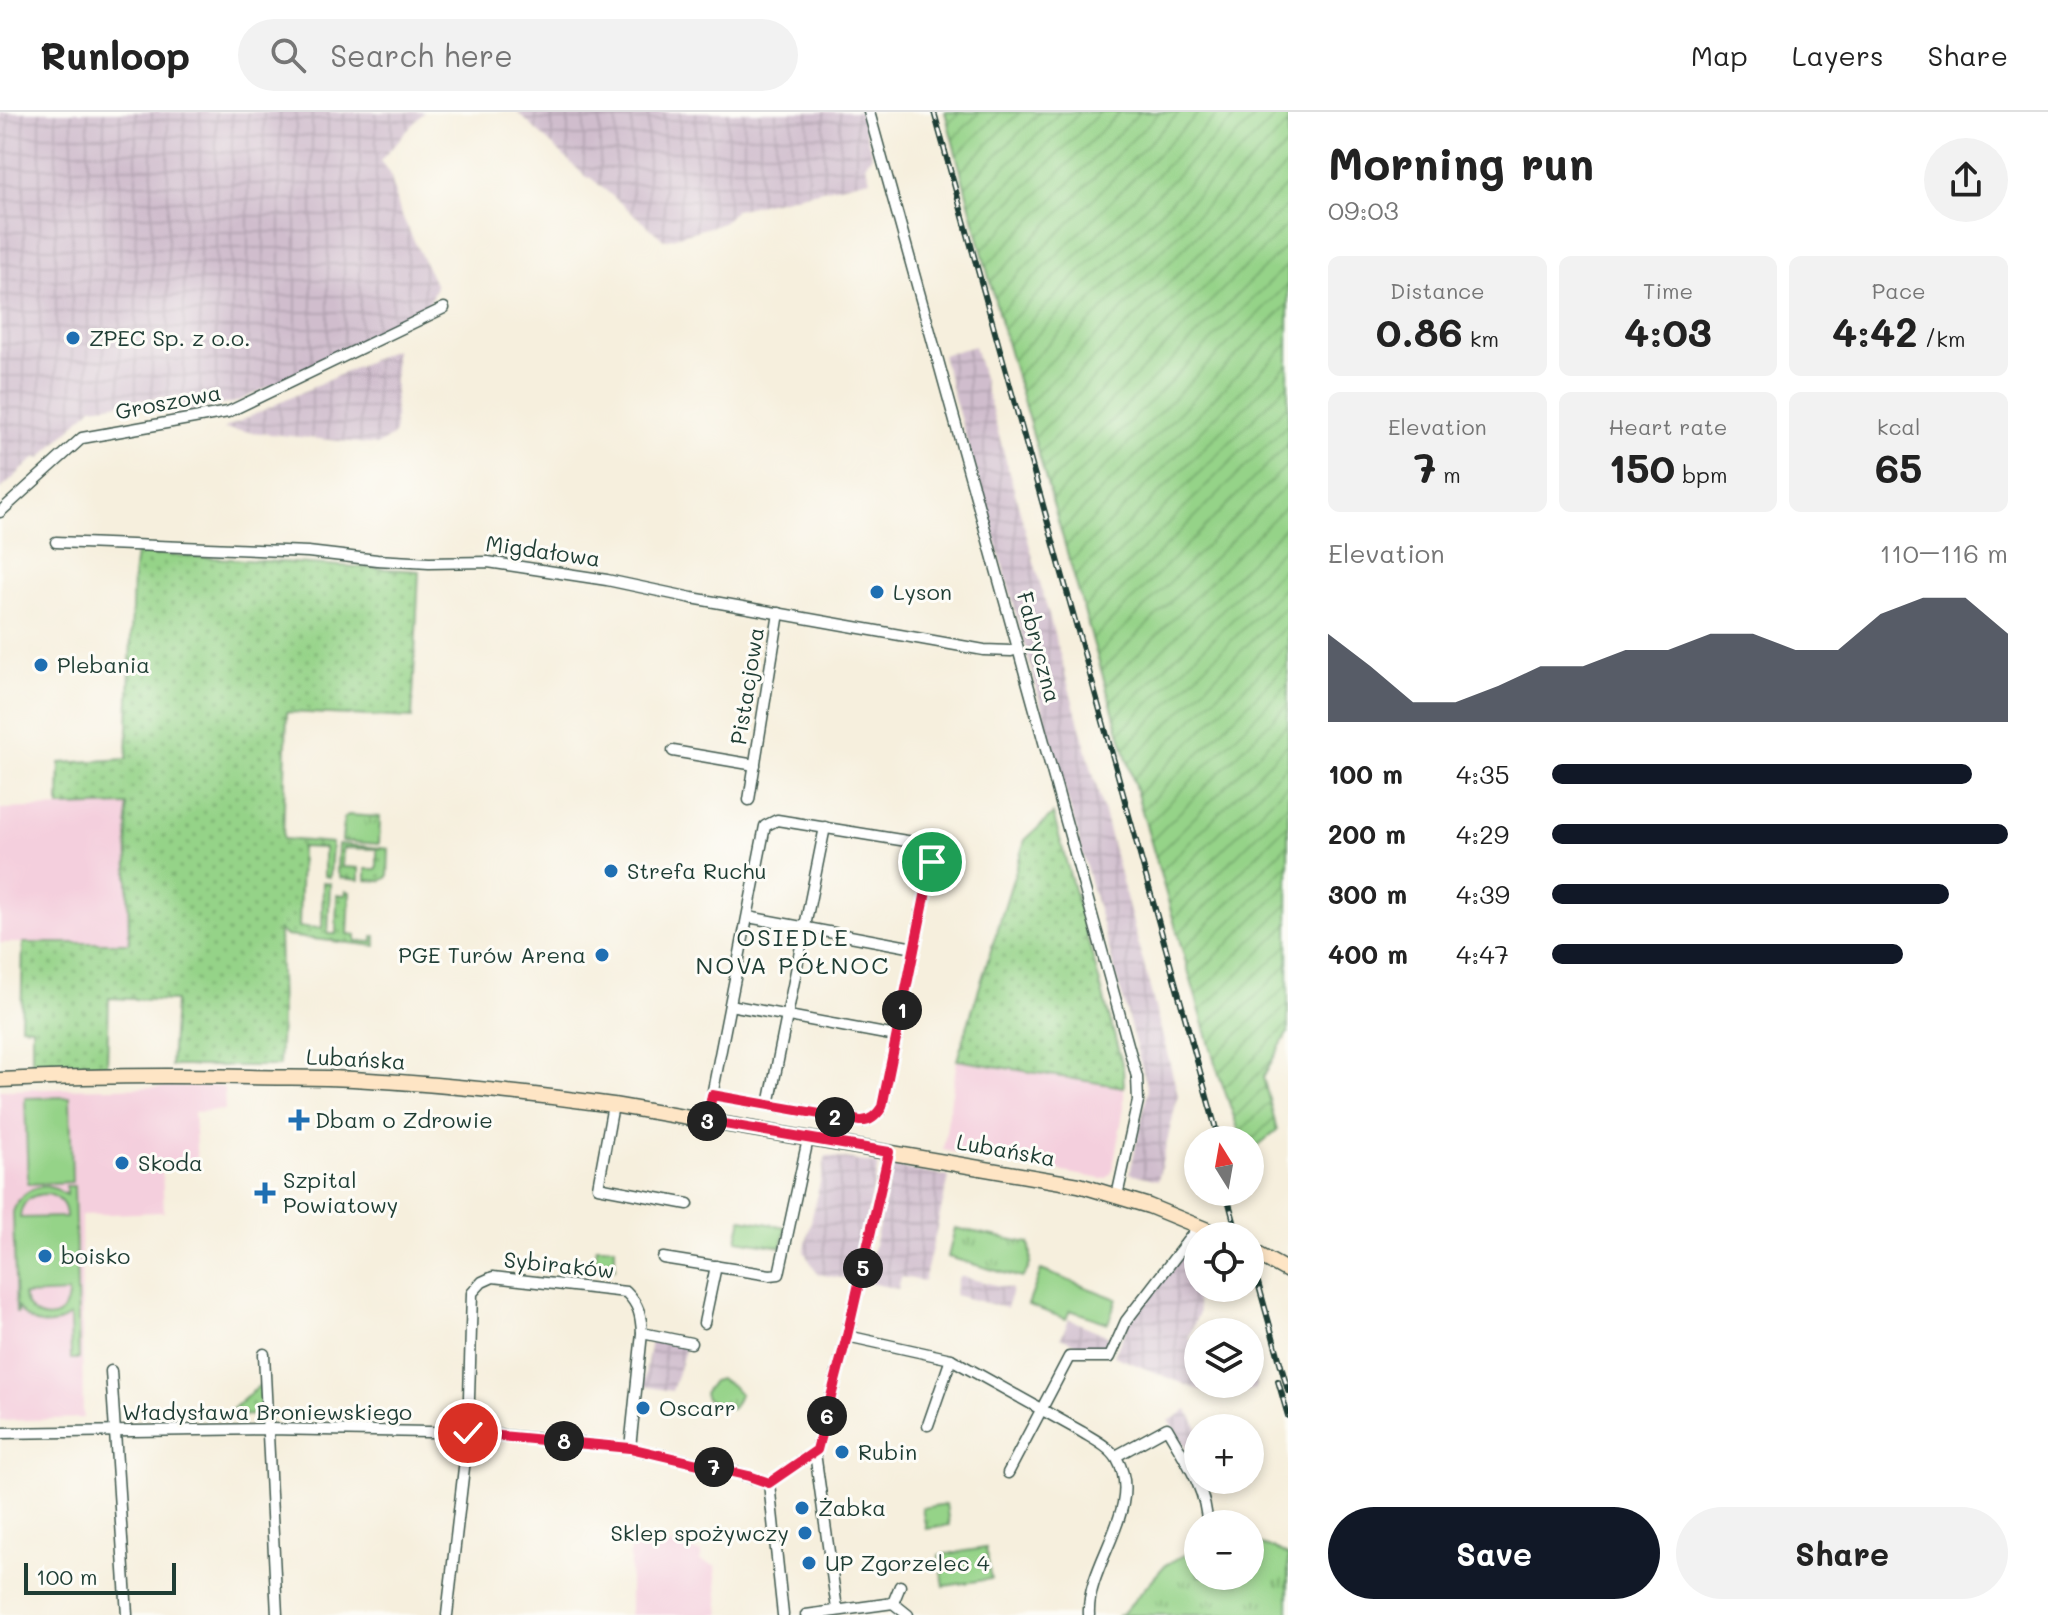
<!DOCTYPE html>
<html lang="en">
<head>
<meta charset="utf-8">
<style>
  body { margin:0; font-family:Mali,sans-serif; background:#f2f2f2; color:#222; height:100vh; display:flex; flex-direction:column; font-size:30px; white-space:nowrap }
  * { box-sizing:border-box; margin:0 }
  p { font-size:26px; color:#767676 }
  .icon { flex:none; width:44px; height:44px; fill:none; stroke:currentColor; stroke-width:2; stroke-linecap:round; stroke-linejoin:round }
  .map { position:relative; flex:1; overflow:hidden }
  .drawer { display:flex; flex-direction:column; background:#fff; width:760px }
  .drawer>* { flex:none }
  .needle { width:52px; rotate:349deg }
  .buttons { position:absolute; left:1184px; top:1014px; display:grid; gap:16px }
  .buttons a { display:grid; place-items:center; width:80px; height:80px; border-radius:50%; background:#fff; box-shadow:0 4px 12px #0003; font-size:40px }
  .scale { position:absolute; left:24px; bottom:20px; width:152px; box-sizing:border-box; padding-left:8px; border:4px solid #1f3d34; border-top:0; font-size:22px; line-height:28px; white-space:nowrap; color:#1f3d34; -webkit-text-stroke:6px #fdfcf7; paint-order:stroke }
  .pin { position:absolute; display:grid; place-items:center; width:68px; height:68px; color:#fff; margin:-34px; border:4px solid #fff; border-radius:50%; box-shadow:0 2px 8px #0007 }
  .km { position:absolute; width:40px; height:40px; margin:-20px; border-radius:50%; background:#222; color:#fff; font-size:22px; line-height:40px; text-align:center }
  .round { display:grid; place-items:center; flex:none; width:84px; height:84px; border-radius:42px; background:#f2f2f2 }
  .head { display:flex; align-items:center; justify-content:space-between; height:136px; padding:0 40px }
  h1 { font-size:44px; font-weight:800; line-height:60px }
  .stats { display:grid; grid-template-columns:repeat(3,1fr); gap:12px; height:136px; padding:8px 40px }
  .stats div { display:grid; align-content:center; border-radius:12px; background:#f2f2f2; text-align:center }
  .stats b { font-size:40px; font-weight:800 }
  .stats small { font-size:22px; font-weight:400 }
  .stats p { font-size:22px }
  .chart { height:224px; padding:16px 40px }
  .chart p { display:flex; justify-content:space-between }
  .chart svg { width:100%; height:144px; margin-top:8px; fill:#111827; opacity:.7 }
  .cta { display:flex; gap:16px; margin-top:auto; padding:16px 40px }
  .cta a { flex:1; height:92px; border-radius:48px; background:#111827; color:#fff; font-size:32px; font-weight:800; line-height:92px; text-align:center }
  .cta a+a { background:#f2f2f2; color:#222 }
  ul { padding:0 40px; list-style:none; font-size:26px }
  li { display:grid; grid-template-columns:128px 96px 1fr; align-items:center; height:60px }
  li i { height:20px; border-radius:10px; background:#111827 }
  header { display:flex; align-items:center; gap:48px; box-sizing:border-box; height:112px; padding:0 40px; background:#fff; border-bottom:2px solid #e0e0e0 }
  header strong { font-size:38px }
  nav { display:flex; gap:44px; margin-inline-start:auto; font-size:28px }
  .search { width:560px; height:72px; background:#f2f2f2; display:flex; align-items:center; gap:20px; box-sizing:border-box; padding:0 28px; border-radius:44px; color:#767676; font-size:30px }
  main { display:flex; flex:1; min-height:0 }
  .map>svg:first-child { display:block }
</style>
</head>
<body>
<header>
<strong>Runloop</strong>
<div class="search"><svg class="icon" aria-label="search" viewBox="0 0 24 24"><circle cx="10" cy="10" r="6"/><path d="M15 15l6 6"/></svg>Search here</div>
<nav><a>Map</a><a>Layers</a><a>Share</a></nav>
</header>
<main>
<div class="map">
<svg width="1288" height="1503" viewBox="0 0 1288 1503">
  <defs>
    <pattern id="industrial-grid" width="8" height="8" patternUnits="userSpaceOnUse" patternTransform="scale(2)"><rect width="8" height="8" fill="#d0bdcd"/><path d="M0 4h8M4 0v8" fill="none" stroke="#b2a3b1"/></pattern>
    <pattern id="grass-dots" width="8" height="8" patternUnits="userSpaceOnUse" patternTransform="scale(2)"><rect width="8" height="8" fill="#95d388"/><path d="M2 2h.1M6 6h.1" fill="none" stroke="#79ac70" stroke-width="1.8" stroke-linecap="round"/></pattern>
    <pattern id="park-tufts" width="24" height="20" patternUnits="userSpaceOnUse" patternTransform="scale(2)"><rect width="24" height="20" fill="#95d388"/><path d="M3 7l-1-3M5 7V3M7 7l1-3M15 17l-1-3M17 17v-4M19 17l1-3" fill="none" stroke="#79ac70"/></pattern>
    <pattern id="garden-furrows" width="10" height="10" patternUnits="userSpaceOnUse" patternTransform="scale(2)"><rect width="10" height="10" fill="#95d388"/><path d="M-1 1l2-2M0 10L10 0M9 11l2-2" fill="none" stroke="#79ac70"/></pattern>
  </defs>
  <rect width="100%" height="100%" fill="#fdfcf7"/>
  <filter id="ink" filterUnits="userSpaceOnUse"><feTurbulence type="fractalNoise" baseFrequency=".0125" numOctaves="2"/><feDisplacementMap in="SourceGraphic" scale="16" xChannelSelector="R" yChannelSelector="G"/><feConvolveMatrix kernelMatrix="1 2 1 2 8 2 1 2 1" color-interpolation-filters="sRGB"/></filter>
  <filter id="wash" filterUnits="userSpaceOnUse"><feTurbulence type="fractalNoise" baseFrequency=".006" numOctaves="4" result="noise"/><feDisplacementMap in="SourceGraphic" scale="32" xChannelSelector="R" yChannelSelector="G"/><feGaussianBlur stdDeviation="1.8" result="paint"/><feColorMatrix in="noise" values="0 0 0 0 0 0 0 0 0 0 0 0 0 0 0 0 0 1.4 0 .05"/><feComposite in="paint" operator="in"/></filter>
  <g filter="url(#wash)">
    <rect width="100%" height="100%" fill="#f6efdd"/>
    <g fill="#f4cfdd">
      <path d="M128,693l1,138h-129v-134z"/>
      <path d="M957,948l167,27v21l-12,64 -5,6 -5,1 -159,-29z"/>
      <path d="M218,974l6,2 1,22 -31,2 3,55 -35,1 2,44 -83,3 2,203 -83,3v-331z"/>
      <path d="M647,1426l55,15 -2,8 15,5 5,49h-90v-66l9,-8z"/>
    </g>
    <g fill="url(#industrial-grid)">
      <path d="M0,0h424l-44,49 10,12 10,39 36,74 -10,26 -189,90 -67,13 -5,-18 -73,10 -52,52 -4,-2 -36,33z"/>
      <path d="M517,0h343l12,43 -7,10 5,14 -135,31 -12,13 -59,17 -73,-62 -5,-1z"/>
      <path d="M974,234l130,467 74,282 -20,85 -28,-7 18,-83 -142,-513 -64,-222z"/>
      <path d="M395,237v85l-17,11 -155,-16z"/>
      <path d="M826,1044l51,8 1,3 -25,113 -35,-6 -14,-22z"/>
      <path d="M893,1055l56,10 -25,104 -23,-4 -3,12 -33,-7z"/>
      <path d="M1196,1124l2,1 1,51 -3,10 3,14 -11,27 10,4v41h52v-20l2,1 4,14v10l-39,8 -103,-41 15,-34z"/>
      <path d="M959,1164l53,13 -5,19 -53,-13z"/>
      <path d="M1069,1207l42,18 -7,15 -9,1 -34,-16z"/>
      <path d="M651,1228l35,7 -14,44 -29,-5z"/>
      <path d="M1187,1298l11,18v24l-7,4 -22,-35z"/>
    </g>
    <g fill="url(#grass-dots)" stroke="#5a885e" stroke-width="2">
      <path d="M136,441l283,18 -7,147 -125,-6 -4,127 49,4 -2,34 -6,-1v-28l-23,-1 -2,80 23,1 1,-46 7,1 -2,51h8l1,-39h8l1,-4 4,1 -2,42 8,1v6l17,1v-6h3v10l-90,-10 -7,-6 2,89 -2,47h-108l4,-65 -66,-3 -2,67h-75v-38l-11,-1 2,-83h106l-2,-138 -68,2 1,-44 67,-4 6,-182z"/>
      <path d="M1053,702l70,253 1,20 -167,-27 68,-220z"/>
      <path d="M338,732l51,5 -1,28 -7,4 -15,-1v-11h11v-20l-34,-1 -1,19 17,1v12l-18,-2 -4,-7z"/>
      <path d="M261,1272v31l-36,1z"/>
    </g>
    <g fill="url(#park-tufts)" stroke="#5a885e" stroke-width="2">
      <path d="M348,703l32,2 -1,27 -37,-3 2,-23z"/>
      <path d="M955,1116l74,15c4,13 2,25 -7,35l-74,-21z"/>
      <path d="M596,1135h19v22l-20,-1z"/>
      <path d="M720,1267l13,7 7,8 -8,15 -26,-10 -2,-6 9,-12z"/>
      <path d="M946,1392l3,21 -23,4 -4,-21z"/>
      <path d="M1250,1430l25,7 13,7v59h-169l5,-3 41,-47 33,-17v28h52z"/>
    </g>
    <path fill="url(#garden-furrows)" stroke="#5a885e" stroke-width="2" d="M945,0h343v920l-25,45 14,53 -27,22v-12h-8l-27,-77 -210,-725z"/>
    <g fill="#95d388" stroke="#5a885e" stroke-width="2" fill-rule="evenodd">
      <path d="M70,985l2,85 -44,2 -3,-86z"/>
      <path d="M45,1074l11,3 10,6v-9h8l5,173h-8l-1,-43c-19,13 -38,12 -52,-8v5h-2l-3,-101c5,-16 16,-24 32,-26zM47,1082c12,3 19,10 19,23l-46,1c1,-16 11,-24 27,-24zM68,1181c1,32 -38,33 -45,2z"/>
      <path d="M742,1107l44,8 -4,20 -45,-7z"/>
      <path d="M1041,1158l76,29 -9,24 -38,-13 -4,9 -38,-14z"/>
      <path d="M986,1436l5,31 -47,7 -5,-31z"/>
    </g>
  </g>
  <g filter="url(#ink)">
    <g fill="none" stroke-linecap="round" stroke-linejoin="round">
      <g stroke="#3f584d" stroke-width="13">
        <g id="street">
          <path d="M869,0l268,965 1,24 -21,95"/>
          <path d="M0,400l82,-74 146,-26 216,-104"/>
          <path d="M56,430l252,10 69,8 52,3 59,-1 119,18 85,18 292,52 27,1 7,-2"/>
          <path d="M673,639l82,14"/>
          <path d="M749,688l30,-187"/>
          <path d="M748,805l166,31"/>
          <path d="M730,893l166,31"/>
          <path d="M613,993l-15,82 90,17"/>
          <path d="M769,993l56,-278"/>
          <path d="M707,1009l58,-295 12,-6 142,23c11,3 14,8 13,19l-50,245c-5,8 -12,15 -22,14l-148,-26"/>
          <path d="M663,1146l107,17 9,-1 29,-135"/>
          <path d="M704,1211l12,-57"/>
          <path d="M642,1221l49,10"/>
          <path d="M847,1224l104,23 131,73c11,7 28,15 35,27 28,49 -31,105 -28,156"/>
          <path d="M264,1242l13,261"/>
          <path d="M111,1259l16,244"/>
          <path d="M928,1313l23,-66"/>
          <path d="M0,1321l268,-4 213,4 149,15 105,24 34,11"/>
          <path d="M815,1341l22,156"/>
          <path d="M1116,1344l51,-28c17,30 40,61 40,96"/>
          <path d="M1008,1361l61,-116h41l16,-36 73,-95"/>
          <path d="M893,1491l15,12"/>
          <path d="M447,1503l21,-182 4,-140 10,-11 11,-5 133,15c13,13 15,23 16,41l-12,115"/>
          <path d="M783,1503l-14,-132 48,-33 30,-114 42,-184"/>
          <path d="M806,1503l87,-12 7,-17"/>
        </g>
      </g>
      <g stroke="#3f584d" stroke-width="17">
        <g id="secondary">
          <path d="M0,968c83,-4 166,-5 249,-3 35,1 69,0 104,2 87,5 173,14 260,26l466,80 70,21 73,30"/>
          <path d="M1250,1138l38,21"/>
        </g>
      </g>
      <use href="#street" stroke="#fff" stroke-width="10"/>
      <use href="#secondary" stroke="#fee5c5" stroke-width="14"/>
      <g stroke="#1f3d34" stroke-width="6">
        <g id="rail">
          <path d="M934,0l285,1028"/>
          <path d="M1226,1080l12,44"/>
          <path d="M1250,1142l38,137"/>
          <path d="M1278,1269l10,35"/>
        </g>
      </g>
      <use href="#rail" stroke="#fdfcf7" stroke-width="3" stroke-dasharray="9" stroke-linecap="butt"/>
    </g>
  </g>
  <g fill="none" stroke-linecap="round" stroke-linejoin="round" filter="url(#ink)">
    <g stroke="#fff" stroke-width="16">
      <path id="route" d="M468,1321l162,15 119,28 20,7 48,-33 30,-114 42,-184 -182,-31 5,-26 148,26c10,1 17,-6 22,-14l50,-245"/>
    </g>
    <use href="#route" stroke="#e11d48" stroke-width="10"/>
  </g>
  <g fill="#1f6fb2" stroke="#fdfcf7" stroke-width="3">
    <circle cx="73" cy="226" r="8"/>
    <circle cx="877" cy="480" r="8"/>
    <circle cx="41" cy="553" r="8"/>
    <circle cx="611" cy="759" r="8"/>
    <circle cx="602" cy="843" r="8"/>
    <path d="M295 996h8v8h8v8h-8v8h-8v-8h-8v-8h8z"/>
    <circle cx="122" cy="1051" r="8"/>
    <path d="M261 1069h8v8h8v8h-8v8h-8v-8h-8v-8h8z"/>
    <circle cx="45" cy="1144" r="8"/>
    <circle cx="643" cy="1296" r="8"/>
    <circle cx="842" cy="1340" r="8"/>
    <circle cx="802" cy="1396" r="8"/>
    <circle cx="805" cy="1421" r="8"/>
    <circle cx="809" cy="1451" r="8"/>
  </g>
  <g text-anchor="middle" stroke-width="6" stroke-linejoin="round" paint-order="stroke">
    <g font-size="22" fill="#1f3d34" stroke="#fdfcf7" text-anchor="start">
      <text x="89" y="234">ZPEC Sp. z o.o.</text>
      <text x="893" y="488">Lyson</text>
      <text x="57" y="561">Plebania</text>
      <text x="627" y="767">Strefa Ruchu</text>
      <text x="586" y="851" text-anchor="end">PGE Turów Arena</text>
      <text x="315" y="1016">Dbam o Zdrowie</text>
      <text x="138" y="1059">Skoda</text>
      <text x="283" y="1076">Szpital<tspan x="283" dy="25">Powiatowy</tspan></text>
      <text x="61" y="1152">boisko</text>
      <text x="659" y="1304">Oscarr</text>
      <text x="858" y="1348">Rubin</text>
      <text x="818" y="1404">Żabka</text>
      <text x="789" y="1429" text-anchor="end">Sklep spożywczy</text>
      <text x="825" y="1459">UP Zgorzelec 4</text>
    </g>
    <g font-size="22" fill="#1f3d34" stroke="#fdfcf7">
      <text transform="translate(168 290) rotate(-11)" y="8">Groszowa</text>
      <text transform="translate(543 439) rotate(8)" y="8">Migdałowa</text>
      <text transform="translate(1039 535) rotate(75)" y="8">Fabryczna</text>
      <text transform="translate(747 574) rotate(-81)" y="8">Pistacjowa</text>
      <text transform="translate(356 947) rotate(3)" y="8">Lubańska</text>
      <text transform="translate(1006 1038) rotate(10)" y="8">Lubańska</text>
      <text transform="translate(559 1153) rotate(6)" y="8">Sybiraków</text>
      <text x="267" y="1308">Władysława Broniewskiego</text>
    </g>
    <g font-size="24" letter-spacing="2" fill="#1f3d34" stroke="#fdfcf7">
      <text x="793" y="834">OSIEDLE<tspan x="793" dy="28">NOVA PÓŁNOC</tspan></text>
    </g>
  </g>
</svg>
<div class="buttons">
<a><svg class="needle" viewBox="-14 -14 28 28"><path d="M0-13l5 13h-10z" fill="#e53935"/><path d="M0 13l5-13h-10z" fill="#767676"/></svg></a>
<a><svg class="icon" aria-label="locate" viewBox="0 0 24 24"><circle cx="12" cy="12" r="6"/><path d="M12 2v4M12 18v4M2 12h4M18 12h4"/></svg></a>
<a><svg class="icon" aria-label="layers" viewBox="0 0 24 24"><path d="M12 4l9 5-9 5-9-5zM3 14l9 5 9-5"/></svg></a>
<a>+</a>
<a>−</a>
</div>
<div class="scale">100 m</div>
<div class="pin" style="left:932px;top:750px;background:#1e9e55"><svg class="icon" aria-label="arrive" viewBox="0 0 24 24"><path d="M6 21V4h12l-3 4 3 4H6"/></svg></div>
<div class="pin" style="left:468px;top:1321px;background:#d93025"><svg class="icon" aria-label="check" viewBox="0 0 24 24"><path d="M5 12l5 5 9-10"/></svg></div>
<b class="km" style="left:902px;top:898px">1</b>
<b class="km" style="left:835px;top:1005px">2</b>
<b class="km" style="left:707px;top:1009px">3</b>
<b class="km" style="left:863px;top:1156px">5</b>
<b class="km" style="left:827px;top:1304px">6</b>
<b class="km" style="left:714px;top:1355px">7</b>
<b class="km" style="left:564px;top:1329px">8</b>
</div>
<section class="drawer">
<div class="head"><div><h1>Morning run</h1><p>09:03</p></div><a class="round"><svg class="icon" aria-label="share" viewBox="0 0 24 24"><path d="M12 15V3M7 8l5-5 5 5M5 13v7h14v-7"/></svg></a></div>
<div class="stats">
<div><p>Distance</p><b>0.86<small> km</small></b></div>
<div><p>Time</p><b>4:03</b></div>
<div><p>Pace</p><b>4:42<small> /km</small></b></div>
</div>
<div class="stats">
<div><p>Elevation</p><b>7<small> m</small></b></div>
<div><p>Heart rate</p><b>150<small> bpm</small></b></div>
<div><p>kcal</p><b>65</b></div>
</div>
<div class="chart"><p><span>Elevation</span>110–116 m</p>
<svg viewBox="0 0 160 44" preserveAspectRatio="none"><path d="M0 44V17L10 27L20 38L30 38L40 33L50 27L60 27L70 22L80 22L90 17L100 17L110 22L120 22L130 11L140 6L150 6L160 17V44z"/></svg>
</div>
<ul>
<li><b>100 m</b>4:35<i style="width:92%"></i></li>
<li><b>200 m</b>4:29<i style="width:100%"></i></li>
<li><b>300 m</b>4:39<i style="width:87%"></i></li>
<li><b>400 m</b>4:47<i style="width:77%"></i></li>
</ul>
<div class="cta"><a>Save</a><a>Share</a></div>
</section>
</main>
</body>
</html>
